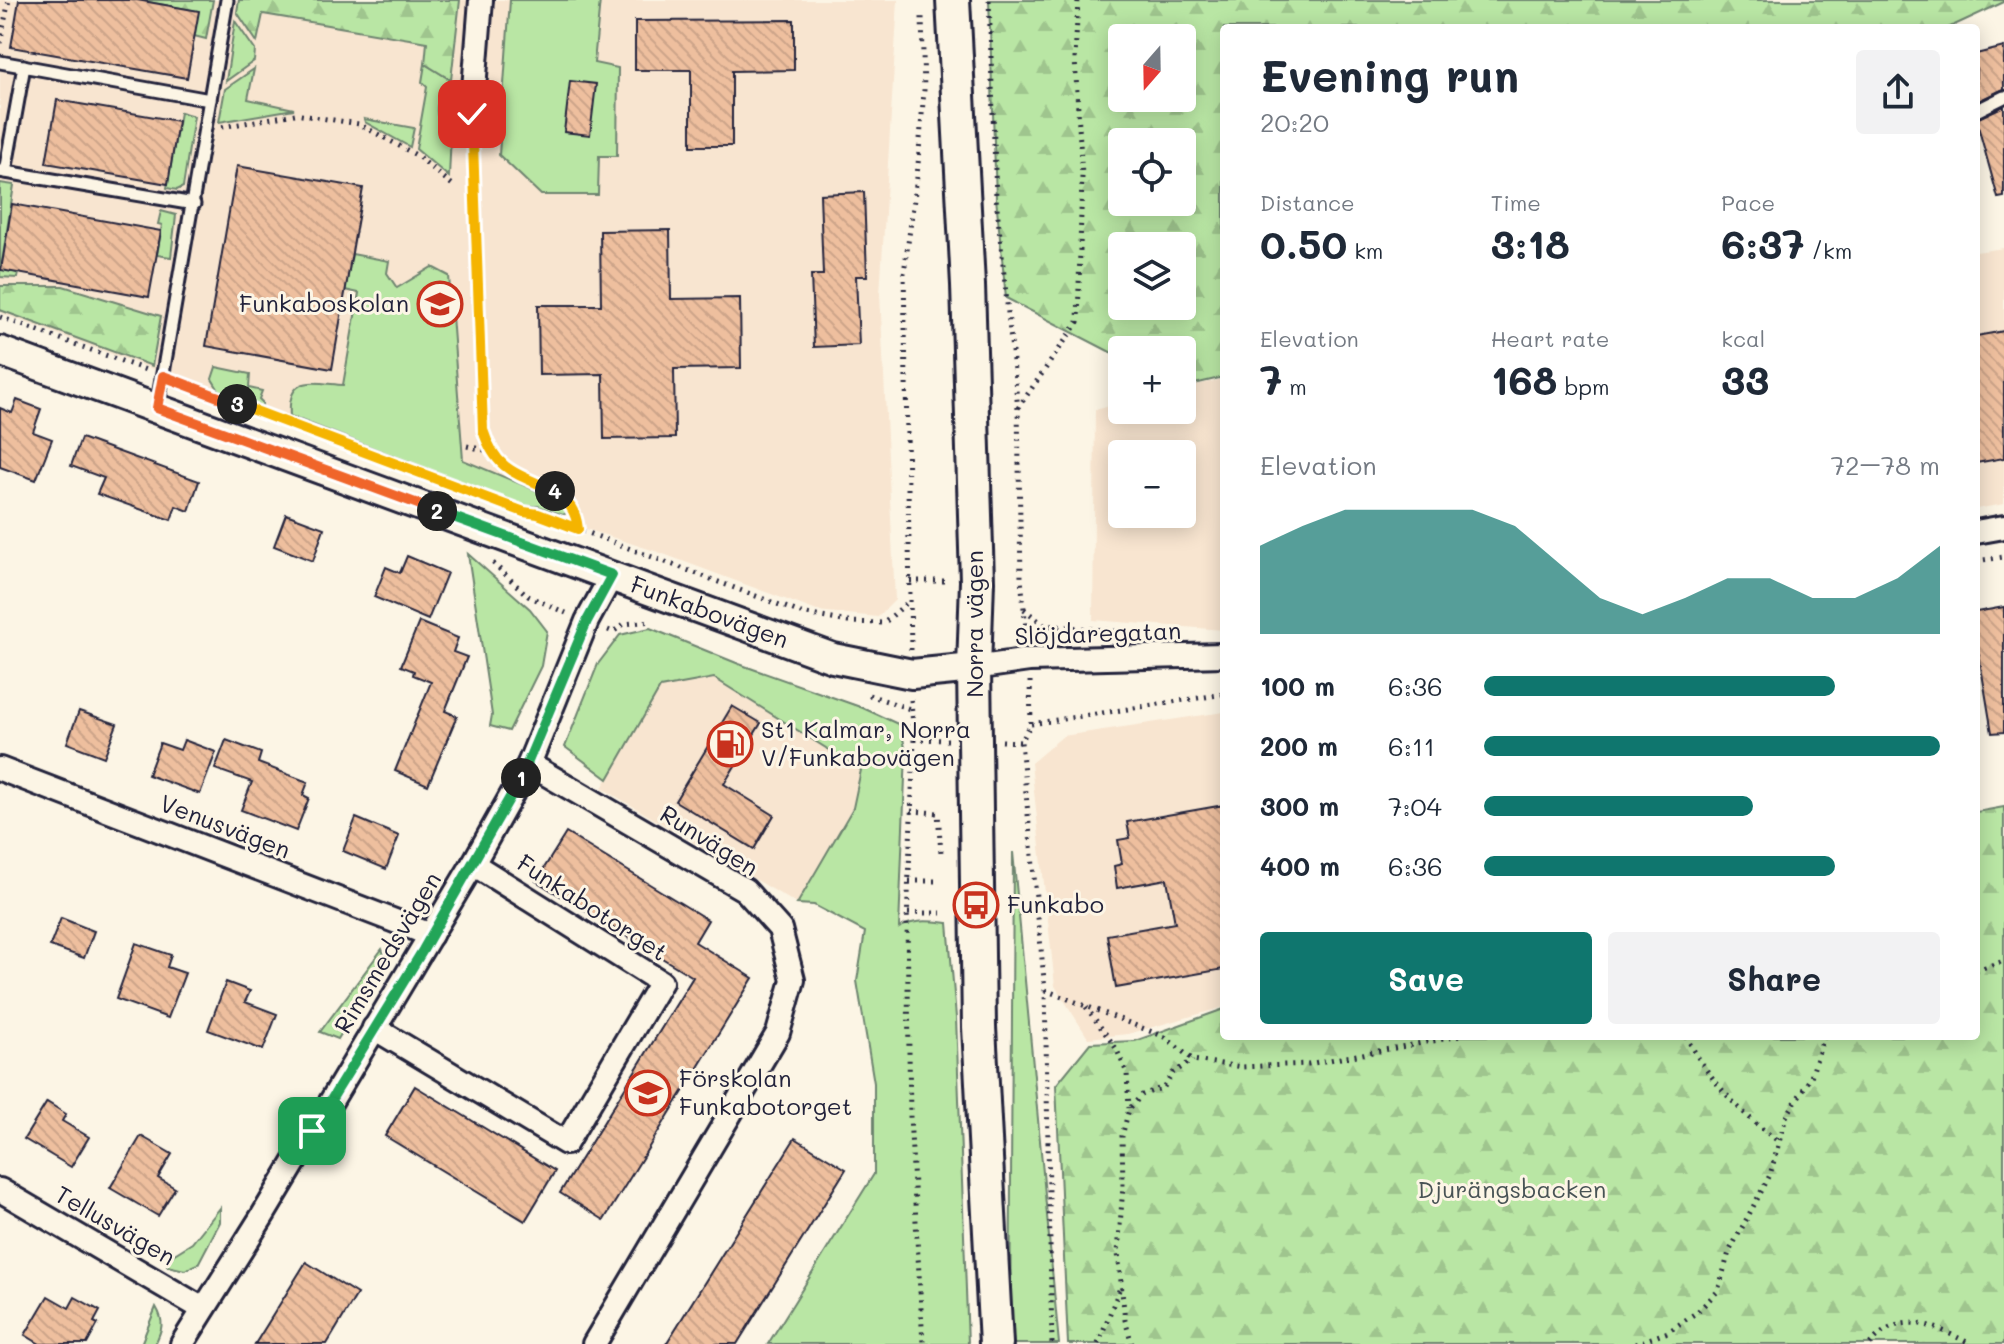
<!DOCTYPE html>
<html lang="en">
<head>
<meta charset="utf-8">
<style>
  body { margin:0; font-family:Mali,sans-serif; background:#f2f2f3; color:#1f2937; height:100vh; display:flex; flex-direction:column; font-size:30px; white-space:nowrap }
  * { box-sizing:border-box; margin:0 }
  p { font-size:26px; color:#747a83 }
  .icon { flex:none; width:44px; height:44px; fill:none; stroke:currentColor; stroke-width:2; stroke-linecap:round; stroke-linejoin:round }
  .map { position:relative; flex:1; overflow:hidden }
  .panel { position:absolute; left:1220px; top:24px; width:760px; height:1016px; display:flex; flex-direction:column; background:#fff; border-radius:8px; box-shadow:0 4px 20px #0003 }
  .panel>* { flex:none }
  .needle { width:52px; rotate:200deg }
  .buttons { position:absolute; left:1108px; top:24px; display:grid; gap:16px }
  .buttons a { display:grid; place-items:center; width:88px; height:88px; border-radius:8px; background:#fff; box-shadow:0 4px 20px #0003; font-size:40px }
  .pin { position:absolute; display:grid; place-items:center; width:68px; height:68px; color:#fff; margin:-34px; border-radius:16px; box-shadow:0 4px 12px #0006 }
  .km { position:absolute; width:40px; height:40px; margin:-20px; border-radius:50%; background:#222; color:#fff; font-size:22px; line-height:40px; text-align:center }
  .round { display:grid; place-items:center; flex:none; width:84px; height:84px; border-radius:8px; background:#f2f2f3 }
  .summary { display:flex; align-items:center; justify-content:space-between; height:136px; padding:0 40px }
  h1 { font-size:44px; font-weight:800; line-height:60px }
  .stats { display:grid; grid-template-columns:repeat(3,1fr); gap:12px; height:136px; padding:8px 40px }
  .stats div { display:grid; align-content:center }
  .stats b { font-size:40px; font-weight:800 }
  .stats small { font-size:22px; font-weight:400 }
  .stats p { font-size:22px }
  .chart { height:224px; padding:16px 40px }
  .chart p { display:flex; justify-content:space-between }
  .chart svg { width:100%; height:144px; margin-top:8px; fill:#0f766e; opacity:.7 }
  .action { display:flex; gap:16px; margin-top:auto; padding:16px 40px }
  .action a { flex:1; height:92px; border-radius:8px; background:#0f766e; color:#fff; font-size:32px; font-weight:800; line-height:92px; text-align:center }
  .action a+a { background:#f2f2f3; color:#1f2937 }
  ul { padding:0 40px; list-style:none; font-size:26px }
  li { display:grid; grid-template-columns:128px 96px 1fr; align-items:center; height:60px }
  li i { height:20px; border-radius:10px; background:#0f766e }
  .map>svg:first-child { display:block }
</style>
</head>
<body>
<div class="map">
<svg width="2004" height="1344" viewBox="0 0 2004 1344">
  <defs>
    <pattern id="forest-firs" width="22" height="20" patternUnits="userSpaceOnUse" patternTransform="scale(2)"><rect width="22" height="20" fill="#b9e6a4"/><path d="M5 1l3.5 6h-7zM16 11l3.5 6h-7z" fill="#9fc58e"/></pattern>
    <pattern id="building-back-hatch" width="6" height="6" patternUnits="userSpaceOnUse" patternTransform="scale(2)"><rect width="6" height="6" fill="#eebf9e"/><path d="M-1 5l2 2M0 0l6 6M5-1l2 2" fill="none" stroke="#cca489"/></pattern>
  </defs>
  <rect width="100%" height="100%" fill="#fcf5e5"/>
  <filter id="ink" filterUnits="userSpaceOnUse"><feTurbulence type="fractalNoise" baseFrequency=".0125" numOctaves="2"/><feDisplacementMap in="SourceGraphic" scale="16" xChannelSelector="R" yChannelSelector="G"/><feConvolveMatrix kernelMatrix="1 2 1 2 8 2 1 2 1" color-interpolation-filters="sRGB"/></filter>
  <g filter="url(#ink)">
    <g fill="#f8e5d0" fill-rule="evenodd">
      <path d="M0,0h898l-18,294 15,306 -17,17 -61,-6 -159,-59 -181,-58 -287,-111 -190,-70z"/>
      <path d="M2004,248v256l-28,5v-257z"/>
      <path d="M1224,379v251l-131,-10 2,-210 27,-7v7h60v-22zM1122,454h60v60h-60z"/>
      <path d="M714,678l147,92 -8,38 -56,96 -195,-116 58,-100z"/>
      <path d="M1224,712v295l-96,27 -40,4 -33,-52 -24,-223 32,-27z"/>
    </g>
    <g fill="#b9e6a4" stroke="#6e8470" stroke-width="2">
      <path d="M510,0h90l-6,63 24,5 -1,88h-18l-1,39h-57l-42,-40z"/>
      <path d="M235,21l20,29 -1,11 -28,20z"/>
      <path d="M425,64l26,16c-14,19 -23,36 0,53l-2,44 -33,-28 11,-62 -5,-5z"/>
      <path d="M254,69l-6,30 46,10 -75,13 6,-33z"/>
      <path d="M180,112l14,4 -11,71 -6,3 -10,-2z"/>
      <path d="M364,119l50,9 -4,19 -45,-25z"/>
      <path d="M0,183l14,2 -13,84 17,4 -1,5 -17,-1z"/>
      <path d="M161,211l15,4 -5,42 -14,-2 5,-30 -4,-1z"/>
      <path d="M352,254l37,7 -2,12 10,15 35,-21 17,9 14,184 89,37 14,12 1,4 -4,2 -25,-9 -13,1 -235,-91c-3,-42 23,-33 53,-31l16,-92 -14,-3z"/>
      <path d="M216,367l34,7 -1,14 13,3 -3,8 3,3v5l-42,-15 -8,-13z"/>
      <path d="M468,554l62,55 17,22 -6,35 -32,65 -19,-5 2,-11z"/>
      <path d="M650,628l89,36 124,44 37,17 6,27 -7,176c15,-9 30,-7 49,-5l8,95 12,326h-200l106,-170v-91l-17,-102 8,-49 -51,-27 -17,-1 56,-96 8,-38 -147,-92 -54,10 -52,91 -43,-32 33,-83 22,-29z"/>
      <path d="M1013,852l46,492h-49z"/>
      <path d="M382,949l4,11 -48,79 -18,-7z"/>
      <path d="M220,1208v14l-22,42 -13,6 -18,-4 1,-8 24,-15z"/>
      <path d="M156,1307c9,15 6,23 -1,37h-14z"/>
    </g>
    <g fill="url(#forest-firs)" stroke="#6e8470" stroke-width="2" fill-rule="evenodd">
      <path d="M137,0h76l-7,39 -12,-3 4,-25z"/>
      <path d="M239,0h221l-9,80 -26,-16 2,-22 -164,-28 -6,28 -20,-30z"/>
      <path d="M989,0h1015v2l-56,26h-724v349l-42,10v-37h-60v8l-116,-60 -10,-100zM1122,38h60v60h-60zM1122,142h60v60h-60zM1122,246h60v60h-60z"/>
      <path d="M0,286h63l98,30 -9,50 -152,-56z"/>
      <path d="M2004,807v537h-936l-12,-259 34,-42 45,-2 89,-32v27h752v-224z"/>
    </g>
    <g fill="url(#building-back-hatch)" stroke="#22223b" stroke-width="2">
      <path d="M19,0h118l62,11 -12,67 -176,-31z"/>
      <path d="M794,20v50l-62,1v75h-41v-76h-56v-49z"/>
      <path d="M2004,47v42l-28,13v-48z"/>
      <path d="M570,81l26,3 -6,51 -26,-3z"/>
      <path d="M57,100l121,21 -10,63 -122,-21z"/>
      <path d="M2004,106v91l-6,1 -22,-79z"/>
      <path d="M237,166l126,22 -31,181 -126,-23z"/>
      <path d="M864,192l3,84h-11l3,69 -45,2 -3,-72h12l-3,-81z"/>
      <path d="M12,204l149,27 -12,66 -148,-27z"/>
      <path d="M670,230l1,69 69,-1 1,70 -67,1 1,69 -71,1 -1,-65 -64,1 -1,-70h63l-1,-74z"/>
      <path d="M2004,331v127l-28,5v-127z"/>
      <path d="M17,400l24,9 -8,23 19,7 -16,41 -36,-13v-59l12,5z"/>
      <path d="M81,438l118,43 -10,30 -13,-5 -5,14 -74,-26 7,-16 -33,-12z"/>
      <path d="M286,514l38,14 -11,33 -39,-15z"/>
      <path d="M407,556l40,17 -19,47 -54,-23 12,-30 14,6z"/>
      <path d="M2004,607v125l-12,1 -16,-96v-25z"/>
      <path d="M419,622l39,16 -5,14 14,5 -22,54 12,5 -29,69 -33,-14 36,-89 -18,-7 1,-4 -13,-5z"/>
      <path d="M732,706l29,17 -37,61 50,31 -20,34 -79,-48z"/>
      <path d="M79,711l38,13 -13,33 -37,-14z"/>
      <path d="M184,740l32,12 -16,42 -52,-19 12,-32 20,7z"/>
      <path d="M226,740l35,13 -3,10 50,19 -5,13 6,3 -13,33 -55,-21 11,-28 -37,-13z"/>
      <path d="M1224,805v164l-108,19 -9,-53 68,-12 -8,-44 -50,9 -3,-22 8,-2 -4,-24 12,-2 -3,-16z"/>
      <path d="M356,818l43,18 -13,33 -43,-18z"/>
      <path d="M566,833l142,87 -13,22 58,36 -149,242 -44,-27 133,-216 -157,-96z"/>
      <path d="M61,918l33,13 -10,27 -34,-12z"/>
      <path d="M136,943l35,12 -4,12 18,6 -17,45 -52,-19z"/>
      <path d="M226,982l24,9 -5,11 32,12 -14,36 -55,-20z"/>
      <path d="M415,1086l140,85 -30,50 -140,-85z"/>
      <path d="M47,1102l19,12 -4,7 27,16 -18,30 -47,-28z"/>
      <path d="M141,1136l31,18 -14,24 17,10 -17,28 -48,-28z"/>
      <path d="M795,1138l51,31 -109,175h-71z"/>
      <path d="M306,1262l51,32 -30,50h-72z"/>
      <path d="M48,1296l21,12 6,-11 25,14 -6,11 4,2 -11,20h-47l-15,-9z"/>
    </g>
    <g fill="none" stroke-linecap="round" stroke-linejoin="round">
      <g stroke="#22223b" stroke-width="17">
        <g id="service">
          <path d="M0,62l210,38"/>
          <path d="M1976,111l28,-14"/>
          <path d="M0,171l194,33"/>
          <path d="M5,172l19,-106"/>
          <path d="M157,408l70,-408"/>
        </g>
      </g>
      <g stroke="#22223b" stroke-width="28">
        <g id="minor">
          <path d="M472,114l9,-114"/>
          <path d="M1976,532l28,-5"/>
          <path d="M974,668l55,-8 195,-5"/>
          <path d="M529,764l216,126 35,39 13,51 -15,53 -184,311"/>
          <path d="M0,769l431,166"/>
          <path d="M374,1028l192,115 95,-161 -188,-118"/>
          <path d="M0,1190l203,119"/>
          <path d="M182,1344l81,-129 210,-351 56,-100 58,-143 25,-46"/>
        </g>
      </g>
      <g stroke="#22223b" stroke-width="34">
        <g id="tertiary">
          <path id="s1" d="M0,351l833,307 79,16 62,-6"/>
        </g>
      </g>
      <g stroke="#22223b" stroke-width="38">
        <path id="secondary" d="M953,0l15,285 9,296 -3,87 5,359 17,317"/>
      </g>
      <g stroke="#22223b" stroke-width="5" stroke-dasharray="2 6" stroke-linecap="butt">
        <path d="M989,0l7,198 22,211 3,169 6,61"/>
        <path d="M0,43l9,-43"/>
        <path d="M222,127l73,-13 64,10 57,31 39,32"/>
        <path d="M473,138l10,292c4,15 9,27 22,37 27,22 70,17 73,62"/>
        <path d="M0,317l146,53"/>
        <path d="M178,382l294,111"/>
        <path d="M1018,408l60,-86 4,-146 -7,-117 3,-59"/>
        <path d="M467,446l22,5"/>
        <path d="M522,512l16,2 263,99 47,9 36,1 25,-22"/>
        <path d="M1976,561l28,-4"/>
        <path d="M493,563l35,33 38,17"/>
        <path d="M910,581h38"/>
        <path d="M1024,609l20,16 71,6"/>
        <path d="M608,630l5,2 11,-8 27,-3"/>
        <path d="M911,650l-7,-377 13,-96 7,-87 -2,-73"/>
        <path d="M1030,681l1,43 -10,18 24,248 7,354"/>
        <path d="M869,695l41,14"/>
        <path d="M911,700l3,39 -7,184 3,193 13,228"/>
        <path d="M1031,724l193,-30"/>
        <path d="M914,739l34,1"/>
        <path d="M1002,741l19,1"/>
        <path d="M911,811l27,2 3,40"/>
        <path d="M909,881h32"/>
        <path d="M908,913h33"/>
        <path d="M1976,970l28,-9"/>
        <path d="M1045,990l120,47 28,23 49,7 66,-3 152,-28"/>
        <path d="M1086,1007l30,41 11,25 2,35"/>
        <path d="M1686,1036c21,42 55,78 92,105"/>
        <path d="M1098,1344l23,-59"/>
        <path d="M1132,1344l-7,-24 -7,-67 5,-67 -1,-50 7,-27 13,-14 22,-8 9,-14 20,-13"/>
        <path d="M1635,1344l33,-12 29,-20 21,-21 11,-39 41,-77 16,-58 25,-40 13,-41"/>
        <path d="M1870,1344c32,-36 64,-18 101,0"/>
      </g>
      <use href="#service" stroke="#fcf5e5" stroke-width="11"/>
      <use href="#minor" stroke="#fcf5e5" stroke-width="22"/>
      <use href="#tertiary" stroke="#fcf5e5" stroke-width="28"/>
      <use href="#secondary" stroke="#fcf5e5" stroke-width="32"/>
    </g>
  </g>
  <g fill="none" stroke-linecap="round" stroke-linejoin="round" filter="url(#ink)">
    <g stroke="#fff" stroke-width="16">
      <path id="split-1" d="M312,1131l111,-181 98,-172"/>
    </g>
    <g stroke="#fff" stroke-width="16">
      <path id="split-2" d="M437,511l175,64 -25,46 -66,157"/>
    </g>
    <g stroke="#fff" stroke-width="16">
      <path id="split-3" d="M237,404l-74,-28 -6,32 280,103"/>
    </g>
    <g stroke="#fff" stroke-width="16">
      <path id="split-4" d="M237,404l287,108 14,2 40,15c-2,-19 -9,-26 -23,-38"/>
    </g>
    <g stroke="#fff" stroke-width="16">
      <path id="split-5" d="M472,114l11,316c13,42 35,44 72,61"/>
    </g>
    <use href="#split-1" stroke="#22a559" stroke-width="10"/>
    <use href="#split-2" stroke="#22a559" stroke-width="10"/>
    <use href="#split-3" stroke="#f0652b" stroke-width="10"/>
    <use href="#split-4" stroke="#f5b400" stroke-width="10"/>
    <use href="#split-5" stroke="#f5b400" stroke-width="10"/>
  </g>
  <defs>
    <g id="school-ring" transform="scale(2.3)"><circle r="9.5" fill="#fcf5e5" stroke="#c8321e" stroke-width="1.5"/><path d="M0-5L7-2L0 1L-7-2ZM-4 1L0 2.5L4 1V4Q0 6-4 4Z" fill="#c8321e"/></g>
    <g id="fuel-ring" transform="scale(2.3)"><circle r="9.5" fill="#fcf5e5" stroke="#c8321e" stroke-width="1.5"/><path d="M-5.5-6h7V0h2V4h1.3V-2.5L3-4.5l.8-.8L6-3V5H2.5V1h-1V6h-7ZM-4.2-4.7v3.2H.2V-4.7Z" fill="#c8321e"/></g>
    <g id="bus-ring" transform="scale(2.3)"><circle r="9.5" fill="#fcf5e5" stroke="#c8321e" stroke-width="1.5"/><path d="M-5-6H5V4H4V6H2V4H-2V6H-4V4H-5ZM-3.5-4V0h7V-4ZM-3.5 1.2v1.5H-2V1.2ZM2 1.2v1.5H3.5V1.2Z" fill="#c8321e"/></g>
  </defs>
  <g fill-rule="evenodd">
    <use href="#school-ring" x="440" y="304"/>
    <use href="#fuel-ring" x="730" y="744"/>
    <use href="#bus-ring" x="976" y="905"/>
    <use href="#school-ring" x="648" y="1093"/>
  </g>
  <g text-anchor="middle" stroke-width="6" stroke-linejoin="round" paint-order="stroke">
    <g font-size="24" fill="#22223b" stroke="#fcf5e5" text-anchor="start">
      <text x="409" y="312" text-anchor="end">Funkaboskolan</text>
      <text x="761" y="738">St1 Kalmar, Norra<tspan x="761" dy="28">V/Funkabovägen</tspan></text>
      <text x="1007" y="913">Funkabo</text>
      <text x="679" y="1087">Förskolan<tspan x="679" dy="28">Funkabotorget</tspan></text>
    </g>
    <g font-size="24" fill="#22223b" stroke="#fcf5e5">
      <text dy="8" stroke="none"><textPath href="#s1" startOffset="756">Funkabovägen</textPath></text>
      <text transform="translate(975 624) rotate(-90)" y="8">Norra vägen</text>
      <text transform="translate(1098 634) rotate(-2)" y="8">Slöjdaregatan</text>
      <text transform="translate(225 827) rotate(21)" y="8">Venusvägen</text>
      <text transform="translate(709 841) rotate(32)" y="8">Runvägen</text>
      <text transform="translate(592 908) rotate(33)" y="8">Funkabotorget</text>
      <text transform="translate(388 953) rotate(-59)" y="8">Rimsmedsvägen</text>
      <text transform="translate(115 1226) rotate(30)" y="8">Tellusvägen</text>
    </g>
    <g font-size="24" fill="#485355" stroke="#fcf5e5">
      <text x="1512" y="1198">Djurängsbacken</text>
    </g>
  </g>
</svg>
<div class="buttons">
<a><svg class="needle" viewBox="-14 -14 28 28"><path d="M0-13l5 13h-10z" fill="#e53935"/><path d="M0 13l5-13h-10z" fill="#747a83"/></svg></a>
<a><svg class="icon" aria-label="locate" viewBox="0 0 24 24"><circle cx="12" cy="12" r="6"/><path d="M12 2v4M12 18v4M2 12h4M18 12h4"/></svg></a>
<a><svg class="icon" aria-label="layers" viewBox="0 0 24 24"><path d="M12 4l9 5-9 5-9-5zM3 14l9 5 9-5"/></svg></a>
<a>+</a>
<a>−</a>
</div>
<div class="pin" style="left:312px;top:1131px;background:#1e9e55"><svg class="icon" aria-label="arrive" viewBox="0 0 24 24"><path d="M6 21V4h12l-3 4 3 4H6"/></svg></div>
<div class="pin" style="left:472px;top:114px;background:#d93025"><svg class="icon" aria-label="check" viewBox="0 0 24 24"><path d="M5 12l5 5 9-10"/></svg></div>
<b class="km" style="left:521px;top:778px">1</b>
<b class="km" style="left:437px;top:511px">2</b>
<b class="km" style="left:237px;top:404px">3</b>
<b class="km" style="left:555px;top:491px">4</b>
<section class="panel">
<div class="summary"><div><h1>Evening run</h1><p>20:20</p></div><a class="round"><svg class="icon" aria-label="share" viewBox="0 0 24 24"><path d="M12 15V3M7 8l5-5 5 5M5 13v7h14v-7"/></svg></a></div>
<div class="stats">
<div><p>Distance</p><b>0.50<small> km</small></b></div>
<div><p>Time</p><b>3:18</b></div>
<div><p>Pace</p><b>6:37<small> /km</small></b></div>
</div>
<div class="stats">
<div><p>Elevation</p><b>7<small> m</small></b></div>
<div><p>Heart rate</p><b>168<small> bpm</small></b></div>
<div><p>kcal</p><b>33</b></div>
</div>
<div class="chart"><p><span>Elevation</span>72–78 m</p>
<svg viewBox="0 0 160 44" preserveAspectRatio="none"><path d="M0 44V17L10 11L20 6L30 6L40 6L50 6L60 11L70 22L80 33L90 38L100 33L110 27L120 27L130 33L140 33L150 27L160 17V44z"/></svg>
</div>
<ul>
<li><b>100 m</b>6:36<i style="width:77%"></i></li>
<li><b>200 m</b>6:11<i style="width:100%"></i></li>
<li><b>300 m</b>7:04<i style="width:59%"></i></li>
<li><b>400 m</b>6:36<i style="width:77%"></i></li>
</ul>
<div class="action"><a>Save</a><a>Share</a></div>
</section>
</div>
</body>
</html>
